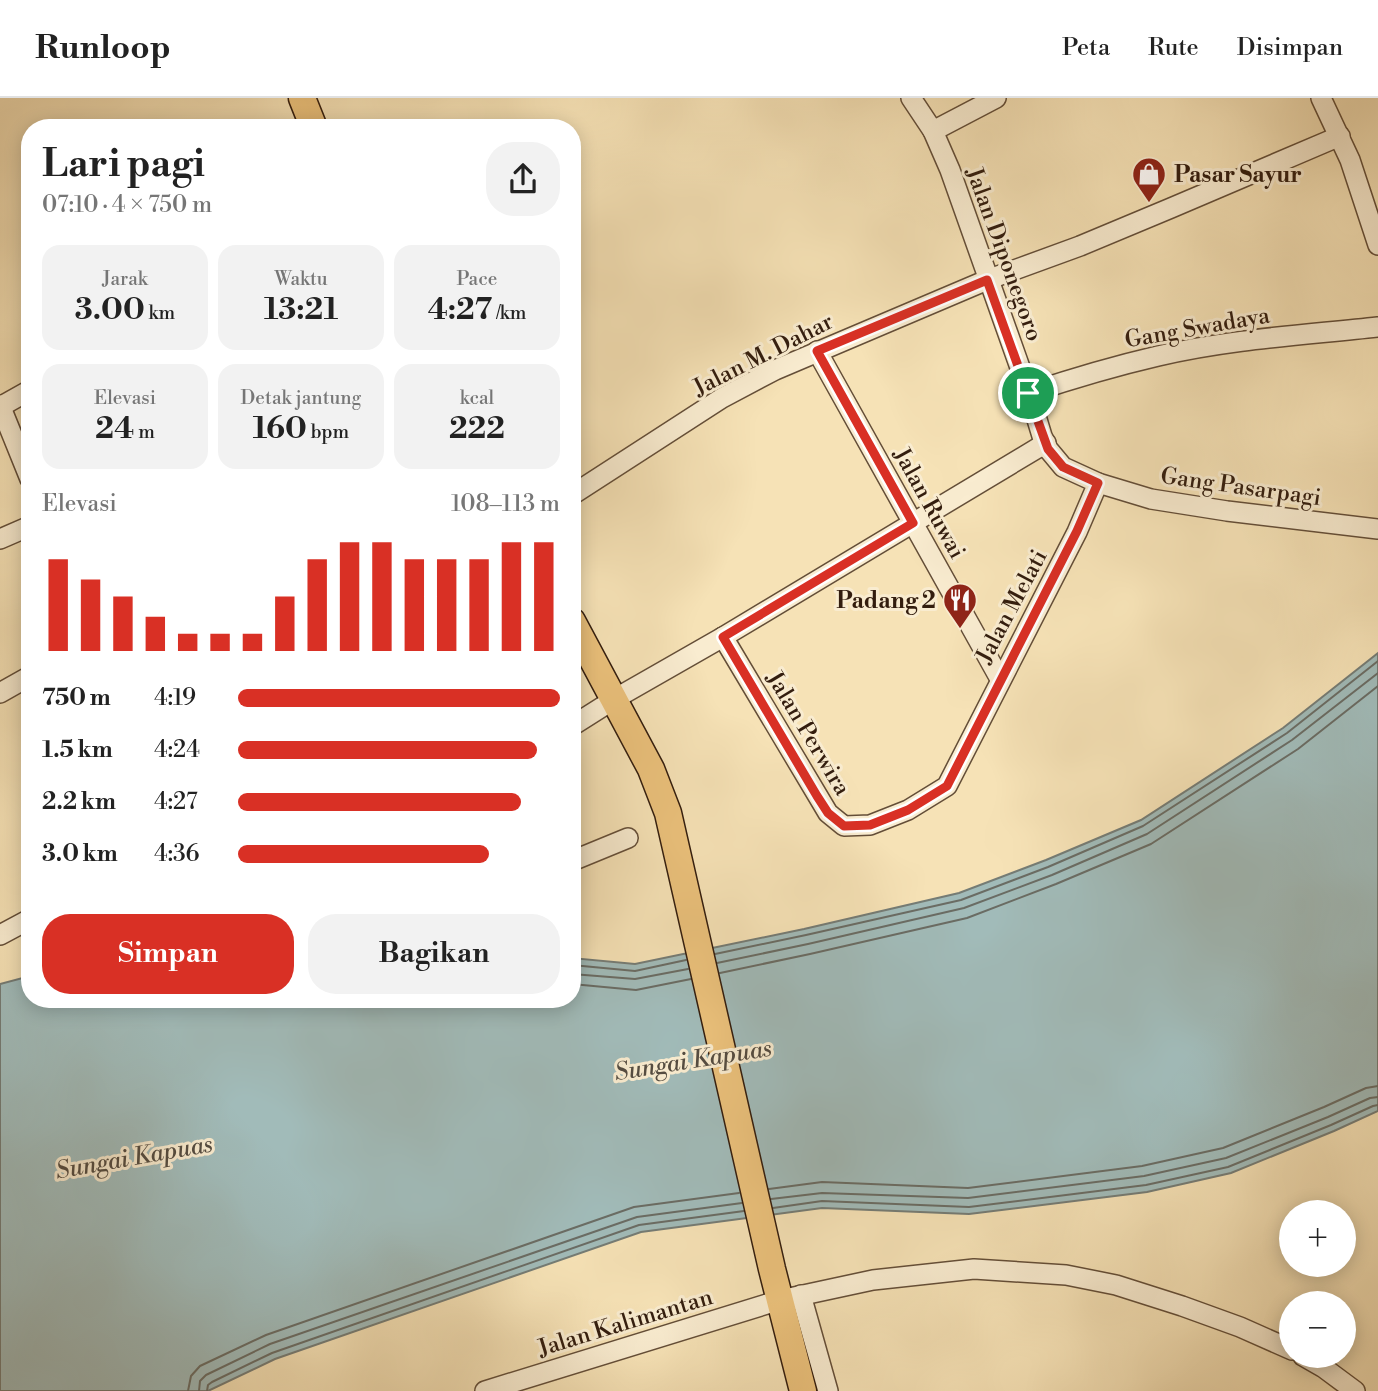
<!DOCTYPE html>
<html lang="id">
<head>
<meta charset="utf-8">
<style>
  body { margin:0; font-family:"Libre Bodoni",serif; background:#f2f2f2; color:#222; height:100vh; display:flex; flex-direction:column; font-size:26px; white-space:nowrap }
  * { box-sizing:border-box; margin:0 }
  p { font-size:23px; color:#767676 }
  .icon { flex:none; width:38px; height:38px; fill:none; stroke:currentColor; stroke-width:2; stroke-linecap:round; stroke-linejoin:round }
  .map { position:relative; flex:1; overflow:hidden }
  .details { position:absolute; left:21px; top:21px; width:560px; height:889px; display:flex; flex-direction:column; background:#fff; border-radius:28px; box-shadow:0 4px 18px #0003 }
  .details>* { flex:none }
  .controls { position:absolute; left:1279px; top:1102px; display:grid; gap:14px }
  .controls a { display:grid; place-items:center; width:77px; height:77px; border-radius:50%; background:#fff; box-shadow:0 4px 18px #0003; font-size:35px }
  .pin { position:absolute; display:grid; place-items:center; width:60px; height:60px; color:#fff; margin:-30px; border:4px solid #fff; border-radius:50%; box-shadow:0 2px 7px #0007 }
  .round { display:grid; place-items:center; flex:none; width:74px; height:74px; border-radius:28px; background:#f2f2f2 }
  .headline { display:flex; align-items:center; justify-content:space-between; height:119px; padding:0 21px }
  h1 { font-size:38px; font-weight:700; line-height:52px }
  .metrics { display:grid; grid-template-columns:repeat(3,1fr); gap:10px; height:119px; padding:7px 21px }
  .metrics div { display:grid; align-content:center; border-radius:18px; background:#f2f2f2; text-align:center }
  .metrics b { font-size:30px; font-weight:700 }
  .metrics small { font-size:19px; font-weight:400 }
  .metrics p { font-size:19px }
  .chart { height:196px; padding:14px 21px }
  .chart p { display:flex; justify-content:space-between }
  .chart svg { width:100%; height:126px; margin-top:7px; stroke:#d93025; stroke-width:6 }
  .button { display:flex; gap:14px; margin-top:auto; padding:14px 21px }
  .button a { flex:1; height:80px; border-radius:28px; background:#d93025; color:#fff; font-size:28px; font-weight:700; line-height:80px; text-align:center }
  .button a+a { background:#f2f2f2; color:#222 }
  ul { padding:0 21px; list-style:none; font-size:23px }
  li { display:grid; grid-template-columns:112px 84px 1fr; align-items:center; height:52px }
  li i { height:18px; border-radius:9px; background:#d93025 }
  header { display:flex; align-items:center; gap:42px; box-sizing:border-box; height:98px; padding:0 35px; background:#fff; border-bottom:2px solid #e0e0e0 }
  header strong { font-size:33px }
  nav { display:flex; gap:38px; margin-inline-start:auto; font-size:24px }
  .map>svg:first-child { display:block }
</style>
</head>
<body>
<header>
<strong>Runloop</strong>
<nav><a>Peta</a><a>Rute</a><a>Disimpan</a></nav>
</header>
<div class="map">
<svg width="1378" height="1293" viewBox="0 0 1378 1293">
  <rect width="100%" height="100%" fill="#f6e2b6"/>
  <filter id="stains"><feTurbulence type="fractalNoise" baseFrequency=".00286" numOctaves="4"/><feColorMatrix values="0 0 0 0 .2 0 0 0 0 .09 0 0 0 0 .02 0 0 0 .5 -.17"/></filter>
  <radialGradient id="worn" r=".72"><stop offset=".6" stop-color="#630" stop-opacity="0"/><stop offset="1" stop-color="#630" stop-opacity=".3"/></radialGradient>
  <path fill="#a1bbb9" stroke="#757c75" stroke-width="2" d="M1378,555v458l-44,20 -103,42 -84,19 -178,22 -147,-6 -181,24 -366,127 -67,32h-208v-407l30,-8v23h542v-41l63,6 169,-35 155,-36 87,-33 95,-40 142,-92z"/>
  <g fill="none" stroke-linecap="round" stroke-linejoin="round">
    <g stroke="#6a6c64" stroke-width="2">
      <path d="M715,856l91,-19 155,-35 87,-33 95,-41 144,-93 91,-72"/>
      <path d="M717,865l91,-19 156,-36 88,-33 95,-41 145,-94 86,-67"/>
      <path d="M572,867l63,6 51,-11"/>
      <path d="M720,875l90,-19 157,-36 89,-34 95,-40 147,-95 80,-63"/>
      <path d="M572,876l63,5 53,-10"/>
      <path d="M572,886l64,6 55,-11"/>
      <path d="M769,1091l53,-7 146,6 174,-22 81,-18 101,-41 42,-19 12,-2"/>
      <path d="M771,1101l51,-6 146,5 176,-22 82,-18 102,-41 42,-19 8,-1"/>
      <path d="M773,1110l49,-7 147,6 177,-22 82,-18 103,-42 42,-19 5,-1"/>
      <path d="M188,1293l3,-15 9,-10 66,-31 368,-128 105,-14"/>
      <path d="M199,1293l1,-10 6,-6 64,-31 367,-127 105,-14"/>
      <path d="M207,1293l1,-6 4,-3 60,-29 367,-128 105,-14"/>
    </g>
    <g stroke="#644e38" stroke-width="22">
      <g id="minor">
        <path d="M1321,0l29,62 28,85"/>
        <path d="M933,33l63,-33"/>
        <path d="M817,253l183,328"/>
        <path d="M1029,295c42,-14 86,-27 129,-37 72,-17 147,-21 220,-29"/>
        <path d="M0,307l30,74"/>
        <path d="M0,309l30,-17"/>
        <path d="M1098,385l53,16 76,12 151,18"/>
        <path d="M572,397l150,-97 53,-28 212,-90 93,-34 91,-38 169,-72"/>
        <path d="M0,441l30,-13"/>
        <path d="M723,539l105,176 16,13 26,-1 38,-15 39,-24 130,-254 21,-49 -35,-16 -15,-18 -6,-13 -13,-43 -79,-223 -17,-39 -22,-33"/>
        <path d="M0,595l30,-17"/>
        <path d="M625,595l98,-56 323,-194"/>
        <path d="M572,628l30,-19"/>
        <path d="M572,763l56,-23"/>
        <path d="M0,837l30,-16"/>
        <path d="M801,1197l27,96"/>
        <path d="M1303,1258l21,12 31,23"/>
        <path d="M485,1293l295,-91 93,-20 101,-11 92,6 50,10 66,21 58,21 52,23"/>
      </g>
    </g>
    <g stroke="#331d0e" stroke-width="29">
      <g id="highway">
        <path d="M302,0l12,30"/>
        <path d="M572,523l79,148 17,44 104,456 31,122"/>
      </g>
    </g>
    <use href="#minor" stroke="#f9ecd0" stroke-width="19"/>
    <use href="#highway" stroke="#ebc17b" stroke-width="26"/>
  </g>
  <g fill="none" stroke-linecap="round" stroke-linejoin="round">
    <g stroke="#fff" stroke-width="14">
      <path id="route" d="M987,182l61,169 15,18 35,16 -21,48 -130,255 -39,24 -38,15 -26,1 -16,-13 -11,-17 -94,-159 190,-114 -96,-172z"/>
    </g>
    <use href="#route" stroke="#d93025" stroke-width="9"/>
  </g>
  <defs>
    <g id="shop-pin" transform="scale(1.75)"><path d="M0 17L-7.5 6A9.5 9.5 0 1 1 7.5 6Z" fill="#8f2418" stroke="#f9ecd0"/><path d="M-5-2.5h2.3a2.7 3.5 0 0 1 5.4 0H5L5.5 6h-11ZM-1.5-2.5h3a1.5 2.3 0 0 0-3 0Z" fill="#fff"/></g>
    <g id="restaurant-pin" transform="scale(1.75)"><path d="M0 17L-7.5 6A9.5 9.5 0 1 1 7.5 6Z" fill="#8f2418" stroke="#f9ecd0"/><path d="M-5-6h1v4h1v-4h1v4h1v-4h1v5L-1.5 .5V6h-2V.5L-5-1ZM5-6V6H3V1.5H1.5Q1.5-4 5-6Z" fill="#fff"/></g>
  </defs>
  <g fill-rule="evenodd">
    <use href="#shop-pin" x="1149" y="76"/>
    <use href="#restaurant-pin" x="960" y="502"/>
  </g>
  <g text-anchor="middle" stroke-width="6" stroke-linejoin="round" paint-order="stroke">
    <g font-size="23" font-weight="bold" fill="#331d0e" stroke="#f9ecd0" text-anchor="start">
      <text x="1174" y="84">Pasar Sayur</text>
      <text x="936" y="510" text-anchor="end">Padang 2</text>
    </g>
    <g font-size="23" fill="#331d0e" stroke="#f9ecd0">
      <text transform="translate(1005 156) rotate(70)" y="8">Jalan Diponegoro</text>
      <text transform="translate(1197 229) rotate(-10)" y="8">Gang Swadaya</text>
      <text transform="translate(763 256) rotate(-27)" y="8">Jalan M. Dahar</text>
      <text transform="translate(1241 388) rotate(8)" y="8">Gang Pasarpagi</text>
      <text transform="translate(930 405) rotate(61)" y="8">Jalan Ruwai</text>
      <text transform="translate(1011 508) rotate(-62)" y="8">Jalan Melati</text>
      <text transform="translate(809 635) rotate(59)" y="8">Jalan Perwira</text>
      <text transform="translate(625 1224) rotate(-17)" y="8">Jalan Kalimantan</text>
    </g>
    <g font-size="24" font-style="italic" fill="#544c41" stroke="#f9ecd0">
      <text transform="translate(693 962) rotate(-9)" y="8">Sungai Kapuas</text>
      <text transform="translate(134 1059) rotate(-10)" y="8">Sungai Kapuas</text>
    </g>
  </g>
  <rect width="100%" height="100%" filter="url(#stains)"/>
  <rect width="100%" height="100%" fill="url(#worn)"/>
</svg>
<div class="controls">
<a>+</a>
<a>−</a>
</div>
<div class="pin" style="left:1028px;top:295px;background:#1e9e55"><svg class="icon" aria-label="arrive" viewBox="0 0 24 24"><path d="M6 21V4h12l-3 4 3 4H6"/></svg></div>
<section class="details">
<div class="headline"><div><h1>Lari pagi</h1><p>07:10 · 4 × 750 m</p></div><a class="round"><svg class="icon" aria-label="share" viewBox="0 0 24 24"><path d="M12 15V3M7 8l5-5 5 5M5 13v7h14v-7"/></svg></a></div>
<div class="metrics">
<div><p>Jarak</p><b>3.00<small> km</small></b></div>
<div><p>Waktu</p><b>13:21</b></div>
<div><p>Pace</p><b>4:27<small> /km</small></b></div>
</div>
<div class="metrics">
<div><p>Elevasi</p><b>24<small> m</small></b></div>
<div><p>Detak jantung</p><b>160<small> bpm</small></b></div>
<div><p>kcal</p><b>222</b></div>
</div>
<div class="chart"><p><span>Elevasi</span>108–113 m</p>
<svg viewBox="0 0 160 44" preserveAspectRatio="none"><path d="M5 44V12M15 44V19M25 44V25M35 44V32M45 44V38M55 44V38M65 44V38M75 44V25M85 44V12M95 44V6M105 44V6M115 44V12M125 44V12M135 44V12M145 44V6M155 44V6"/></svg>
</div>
<ul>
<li><b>750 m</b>4:19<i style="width:100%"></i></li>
<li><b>1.5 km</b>4:24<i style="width:93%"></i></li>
<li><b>2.2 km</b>4:27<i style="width:88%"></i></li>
<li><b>3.0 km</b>4:36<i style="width:78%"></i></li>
</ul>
<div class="button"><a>Simpan</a><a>Bagikan</a></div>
</section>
</div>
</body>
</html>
